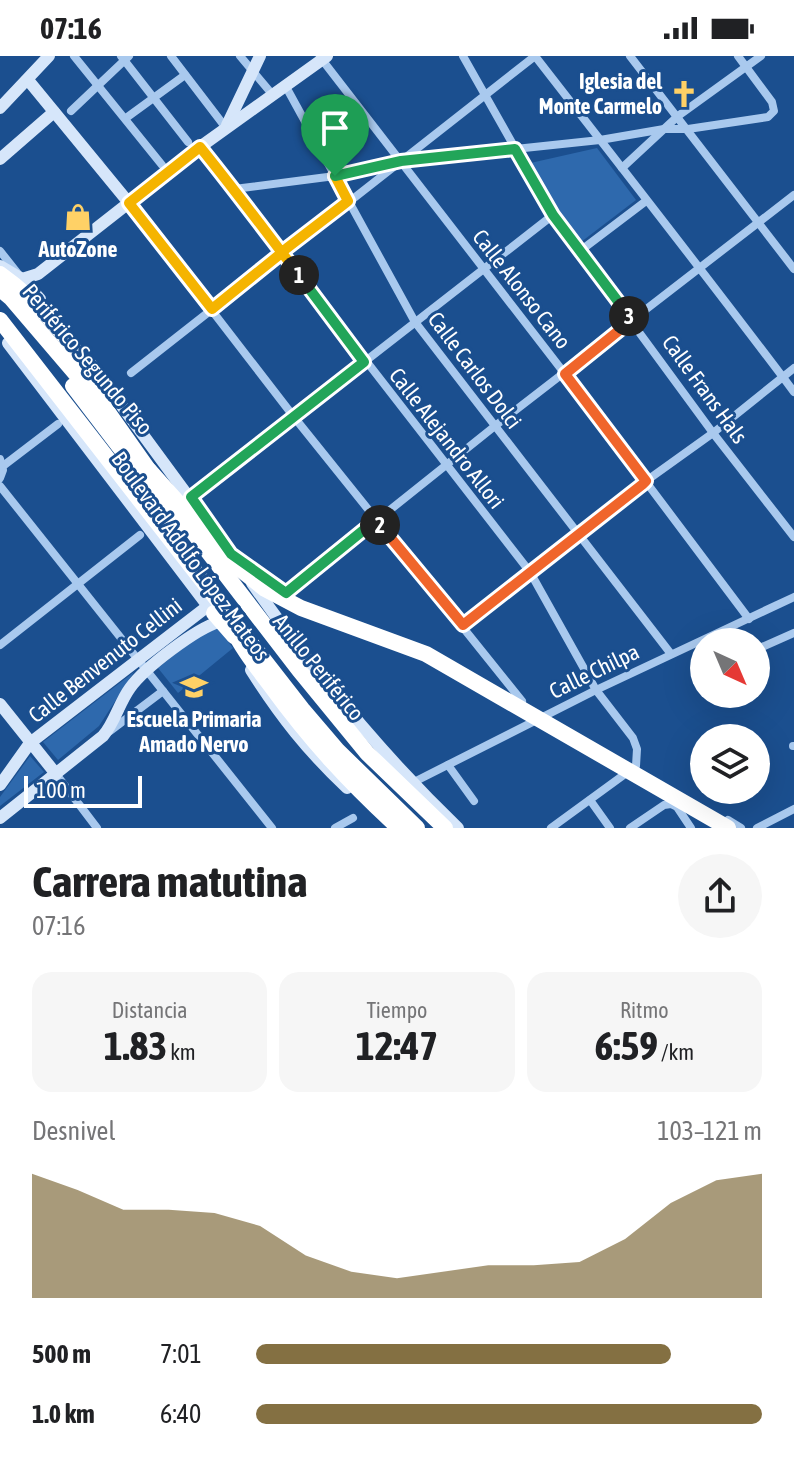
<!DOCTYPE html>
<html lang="es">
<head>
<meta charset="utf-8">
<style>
  body { margin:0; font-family:"Asap Condensed",sans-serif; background:#f6f6f6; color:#202124; height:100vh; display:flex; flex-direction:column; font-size:30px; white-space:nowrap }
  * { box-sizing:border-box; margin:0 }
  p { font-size:26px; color:#757577 }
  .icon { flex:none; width:44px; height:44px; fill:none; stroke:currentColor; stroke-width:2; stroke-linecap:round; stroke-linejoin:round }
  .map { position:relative; height:772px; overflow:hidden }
  .sheet { display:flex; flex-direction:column; background:#fff; flex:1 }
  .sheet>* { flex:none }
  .needle { width:52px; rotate:136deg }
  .controls { position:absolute; left:690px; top:572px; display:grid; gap:16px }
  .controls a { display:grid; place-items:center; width:80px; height:80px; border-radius:50%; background:#fff; box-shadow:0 8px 32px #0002; font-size:40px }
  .scale { position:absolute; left:24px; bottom:20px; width:118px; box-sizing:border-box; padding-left:8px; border:4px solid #fff; border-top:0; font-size:22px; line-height:28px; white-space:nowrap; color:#fff; -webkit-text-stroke:6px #1b4f8f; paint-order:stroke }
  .pin { position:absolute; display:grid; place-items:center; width:68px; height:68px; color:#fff; margin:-82px -34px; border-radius:50% 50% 50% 0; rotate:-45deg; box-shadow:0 0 8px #0007 }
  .pin .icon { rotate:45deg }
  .km { position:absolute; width:40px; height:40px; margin:-20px; border-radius:50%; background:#222; color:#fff; font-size:22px; line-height:40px; text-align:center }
  .round { display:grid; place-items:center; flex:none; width:84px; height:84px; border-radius:42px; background:#f6f6f6 }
  .summary { display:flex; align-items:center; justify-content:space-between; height:136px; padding:0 32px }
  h1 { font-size:44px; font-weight:700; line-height:60px }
  .metrics { display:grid; grid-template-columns:repeat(3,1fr); gap:12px; height:136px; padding:8px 32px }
  .metrics div { display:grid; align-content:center; border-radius:20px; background:#f6f6f6; text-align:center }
  .metrics b { font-size:40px; font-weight:700 }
  .metrics small { font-size:22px; font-weight:400 }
  .metrics p { font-size:22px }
  .chart { height:224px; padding:16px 32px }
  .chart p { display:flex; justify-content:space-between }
  .chart svg { width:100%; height:144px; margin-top:8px; fill:#847042; opacity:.7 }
  ul { padding:0 32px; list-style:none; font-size:26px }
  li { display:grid; grid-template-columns:128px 96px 1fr; align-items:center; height:60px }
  li i { height:20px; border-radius:10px; background:#847042 }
  .status { display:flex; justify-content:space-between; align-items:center; height:56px; padding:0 40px; background:#fff; direction:ltr }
  .status svg { height:22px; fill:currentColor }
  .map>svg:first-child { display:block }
</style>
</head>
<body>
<div class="status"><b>07:16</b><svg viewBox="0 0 49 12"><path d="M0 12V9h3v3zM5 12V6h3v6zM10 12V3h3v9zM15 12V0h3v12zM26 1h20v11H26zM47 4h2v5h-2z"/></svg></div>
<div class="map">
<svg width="794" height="772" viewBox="0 0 794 772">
  <rect width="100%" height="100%" fill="#1b4f8f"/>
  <g fill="#2e69ad">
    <path d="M597,92l39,52 -55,42 -28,-34 -27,-44z"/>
    <path d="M217,571l16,21 -55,45 -20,-25 45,-36z"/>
    <path d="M134,616l-35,54 -41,34 -15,-18z"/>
    <path d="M30,700l14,16 -44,34v-9z"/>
  </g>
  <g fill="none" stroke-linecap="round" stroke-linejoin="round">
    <g stroke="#a9c9ee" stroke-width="8">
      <path d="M74,0l88,109"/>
      <path d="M121,0l67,86"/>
      <path d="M171,0l55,72"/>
      <path d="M240,0l32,38"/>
      <path d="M463,0l90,159 160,218 81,104"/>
      <path d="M535,0c87,112 174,223 259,336"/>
      <path d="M630,0l164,213"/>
      <path d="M320,1l245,317 184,245"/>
      <path d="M285,29l130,237 256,332"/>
      <path d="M71,55l58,-55"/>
      <path d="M126,62l59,-43"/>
      <path d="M200,91l330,425 66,118 37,48 4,11 -1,17 -85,62"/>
      <path d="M622,112l56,-52 83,-60"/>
      <path d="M234,133l101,-13 66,-15 199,-21 64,-11h24l80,-12 6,-6 -2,-9 -34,-46"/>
      <path d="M129,147l165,214 228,284"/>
      <path d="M0,195l19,24"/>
      <path d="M580,195l66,-50"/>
      <path d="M131,317l404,-317"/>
      <path d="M0,403l3,11 -3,8"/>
      <path d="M3,410l55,-42"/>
      <path d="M0,430l272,342"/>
      <path d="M191,441l362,-282"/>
      <path d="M286,537l209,-167 299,-231"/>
      <path d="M463,569l183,-144 67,-48 81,-65"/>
      <path d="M0,589l140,-110"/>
      <path d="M762,591l32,-14"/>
      <path d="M110,675l53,-40"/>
      <path d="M793,690h1"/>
      <path d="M448,709l26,36"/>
      <path d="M56,718l41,54"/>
      <path d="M412,727l184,-93 198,-93"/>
      <path d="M590,744l20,28"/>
      <path d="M728,764l13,8"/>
      <path d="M335,772l18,-10"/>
      <path d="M630,772l34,-23 7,-1 6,3 14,21"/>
      <path d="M757,772l37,-19"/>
    </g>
    <g stroke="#d6e6fa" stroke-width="12">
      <path d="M28,24l101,123"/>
      <path d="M0,52l49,-52"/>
      <path d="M227,69l33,-69"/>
      <path d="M0,103l54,-47"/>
      <path d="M0,210l22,13 18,20"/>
      <path d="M22,223l16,-5 162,-127 127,-91"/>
      <path d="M8,287l209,275"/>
      <path d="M91,308l136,185"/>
      <path d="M252,527c61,88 129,171 206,245"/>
      <path d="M251,614c30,47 56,80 96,118"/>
      <path d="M0,648l56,70"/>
      <path d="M0,729l30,-42 178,-137"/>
      <path d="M0,762l103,-82c12,-14 16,-33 27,-48 14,-20 67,-60 89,-66"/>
    </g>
    <g stroke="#fff" stroke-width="16">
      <path d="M0,218c40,28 84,79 102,125"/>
      <path d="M0,233l11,9 94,110 50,71"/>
      <path d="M73,330l110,144"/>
      <path d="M180,459l119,155 68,83 78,75"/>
      <path d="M214,557l20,23"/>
      <path d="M230,568c11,23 26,42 41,62 40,55 78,96 128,142"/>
    </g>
    <g stroke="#fff" stroke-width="16">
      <path d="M0,264l302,389 35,41 80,78"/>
      <path d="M149,414l81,91 35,28 36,19 125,46 302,174"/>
    </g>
  </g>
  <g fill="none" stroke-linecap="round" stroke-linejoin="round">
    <g stroke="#fff" stroke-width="16">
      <path id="split-1" d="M299,219c-33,-43 -65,-86 -99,-128l-71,56 83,106 67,-54 8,-7 56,-43 5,-4 -13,-25"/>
    </g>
    <g stroke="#fff" stroke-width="16">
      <path id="split-2" d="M299,219l65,87 -173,135 40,57 55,39 90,-73 4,5"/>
    </g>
    <g stroke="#fff" stroke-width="16">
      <path id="split-3" d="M380,469l83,100 180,-141 3,-3 -81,-107 67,-54 -3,-4"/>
    </g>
    <g stroke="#fff" stroke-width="16">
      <path id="split-4" d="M335,120l66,-15 114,-12 38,66 76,101"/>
    </g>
    <use href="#split-1" stroke="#f5b400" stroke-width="10"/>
    <use href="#split-2" stroke="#22a559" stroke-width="10"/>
    <use href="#split-3" stroke="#f0652b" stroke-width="10"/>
    <use href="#split-4" stroke="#22a559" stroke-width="10"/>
  </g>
  <defs>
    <g id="church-bare" transform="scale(2.16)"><path d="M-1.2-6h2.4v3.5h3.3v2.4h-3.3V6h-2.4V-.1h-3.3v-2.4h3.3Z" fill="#ffd166" stroke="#1b4f8f" stroke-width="2.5" paint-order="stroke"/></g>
    <g id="shop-bare" transform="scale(2.16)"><path d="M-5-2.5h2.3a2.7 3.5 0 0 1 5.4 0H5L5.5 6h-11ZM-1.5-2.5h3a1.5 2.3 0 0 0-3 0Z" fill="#ffd166" stroke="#1b4f8f" stroke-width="2.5" paint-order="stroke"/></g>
    <g id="school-bare" transform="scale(2.16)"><path d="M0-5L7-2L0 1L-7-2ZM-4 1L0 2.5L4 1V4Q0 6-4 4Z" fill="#ffd166" stroke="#1b4f8f" stroke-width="2.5" paint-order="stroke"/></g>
  </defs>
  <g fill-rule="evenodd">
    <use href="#church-bare" x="684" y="38"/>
    <use href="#shop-bare" x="78" y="161"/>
    <use href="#school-bare" x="194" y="631"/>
  </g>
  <g text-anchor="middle" stroke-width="6" stroke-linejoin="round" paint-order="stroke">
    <g font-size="22" font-weight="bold" fill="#fff" stroke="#1b4f8f">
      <text x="662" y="33" text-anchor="end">Iglesia del<tspan x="662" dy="25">Monte Carmelo</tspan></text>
      <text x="78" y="201">AutoZone</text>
      <text x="194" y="671">Escuela Primaria<tspan x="194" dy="25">Amado Nervo</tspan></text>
    </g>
    <g font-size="22" fill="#fff" stroke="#1b4f8f">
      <text transform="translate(522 233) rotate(52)" y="8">Calle Alonso Cano</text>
      <text transform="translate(88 303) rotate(50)" y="8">Periférico Segundo Piso</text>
      <text transform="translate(475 314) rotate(53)" y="8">Calle Carlos Dolci</text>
      <text transform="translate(705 333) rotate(54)" y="8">Calle Frans Hals</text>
      <text transform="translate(447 382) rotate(52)" y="8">Calle Alejandro Allori</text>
      <text transform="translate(191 500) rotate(54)" y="8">Boulevard Adolfo López Mateos</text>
      <text transform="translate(105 604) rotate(-38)" y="8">Calle Benvenuto Cellini</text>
      <text transform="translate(319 611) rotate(51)" y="8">Anillo Periférico</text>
      <text transform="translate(594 615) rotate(-26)" y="8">Calle Chilpa</text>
    </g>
  </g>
</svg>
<div class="controls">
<a><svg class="needle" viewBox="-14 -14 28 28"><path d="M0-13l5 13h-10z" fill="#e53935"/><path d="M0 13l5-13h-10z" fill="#757577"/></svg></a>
<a><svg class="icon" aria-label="layers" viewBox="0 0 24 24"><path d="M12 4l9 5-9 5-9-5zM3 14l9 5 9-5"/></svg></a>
</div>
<div class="scale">100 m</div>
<div class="pin" style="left:335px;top:120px;background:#1e9e55"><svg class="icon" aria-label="arrive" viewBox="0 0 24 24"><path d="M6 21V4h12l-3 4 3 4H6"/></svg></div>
<b class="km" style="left:299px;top:219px">1</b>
<b class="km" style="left:380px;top:469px">2</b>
<b class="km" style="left:629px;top:260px">3</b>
</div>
<section class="sheet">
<div class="summary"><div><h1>Carrera matutina</h1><p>07:16</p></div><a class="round"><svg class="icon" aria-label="share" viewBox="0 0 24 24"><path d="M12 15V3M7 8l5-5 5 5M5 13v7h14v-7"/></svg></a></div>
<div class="metrics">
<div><p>Distancia</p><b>1.83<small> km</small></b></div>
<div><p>Tiempo</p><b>12:47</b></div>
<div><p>Ritmo</p><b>6:59<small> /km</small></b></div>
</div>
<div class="chart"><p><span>Desnivel</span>103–121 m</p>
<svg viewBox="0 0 160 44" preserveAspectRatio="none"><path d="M0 44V6L10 11L20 17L30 17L40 18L50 22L60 31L70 36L80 38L90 36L100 34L110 34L120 33L130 26L140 15L150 8L160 6V44z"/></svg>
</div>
<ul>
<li><b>500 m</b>7:01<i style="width:82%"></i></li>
<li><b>1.0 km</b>6:40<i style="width:100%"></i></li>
</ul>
</section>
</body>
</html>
